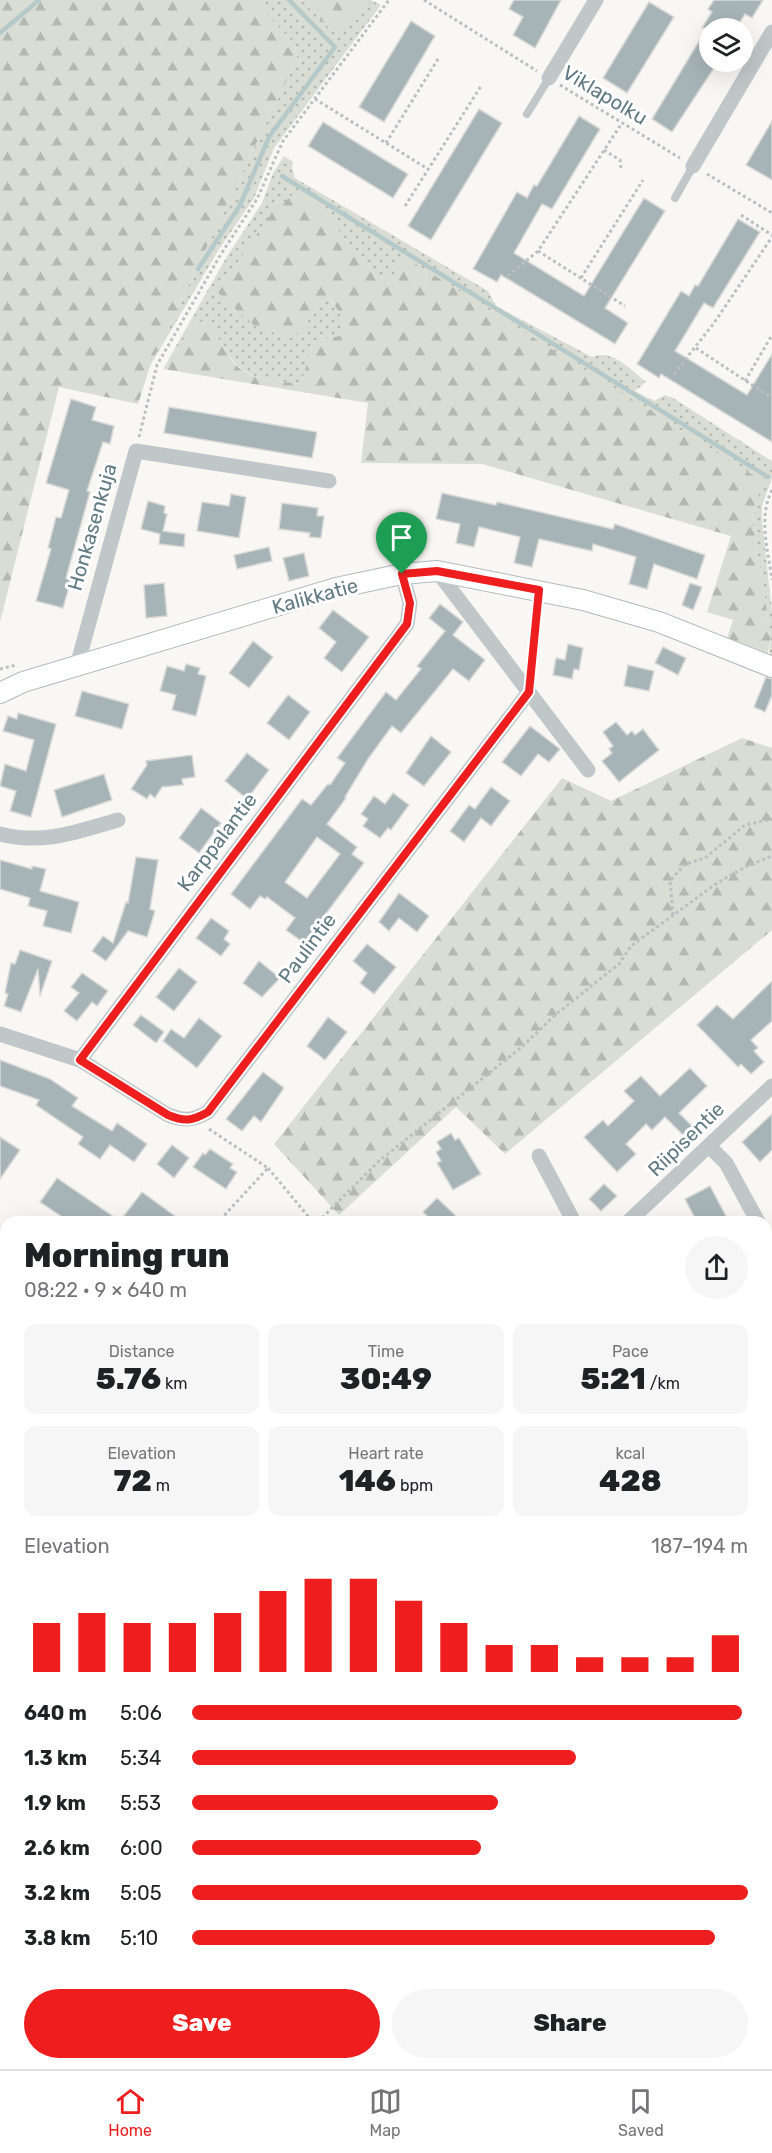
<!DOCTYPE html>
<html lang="en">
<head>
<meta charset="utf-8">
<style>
  body { margin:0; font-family:Rubik,sans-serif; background:#f6f6f6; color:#202124; height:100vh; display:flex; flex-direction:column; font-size:22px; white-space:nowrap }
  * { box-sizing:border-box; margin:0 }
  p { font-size:20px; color:#757577 }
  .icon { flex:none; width:33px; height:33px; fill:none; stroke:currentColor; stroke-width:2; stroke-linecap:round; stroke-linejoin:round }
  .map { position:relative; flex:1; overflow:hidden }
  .details { position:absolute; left:0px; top:1216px; width:772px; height:854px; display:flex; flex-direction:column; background:#fff; border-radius:18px 18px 0 0; box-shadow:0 6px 24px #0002 }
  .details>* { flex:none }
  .buttons { position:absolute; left:699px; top:18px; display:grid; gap:12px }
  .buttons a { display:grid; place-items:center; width:54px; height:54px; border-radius:50%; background:#fff; box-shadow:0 6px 24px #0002; font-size:30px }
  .pin { position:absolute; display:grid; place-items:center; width:51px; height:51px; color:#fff; margin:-62px -26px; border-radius:50% 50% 50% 0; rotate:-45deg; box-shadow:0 0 6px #0007 }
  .pin .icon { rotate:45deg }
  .round { display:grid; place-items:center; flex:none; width:63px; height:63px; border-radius:32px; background:#f6f6f6 }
  .summary { display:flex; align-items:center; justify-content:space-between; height:102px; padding:0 24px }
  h1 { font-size:33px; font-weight:800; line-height:45px }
  .stats { display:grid; grid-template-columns:repeat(3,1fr); gap:9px; height:102px; padding:6px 24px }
  .stats div { display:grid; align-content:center; border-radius:12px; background:#f6f6f6; text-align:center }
  .stats b { font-size:30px; font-weight:800 }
  .stats small { font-size:16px; font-weight:400 }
  .stats p { font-size:16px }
  .chart { height:168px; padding:12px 24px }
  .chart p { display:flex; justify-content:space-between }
  .chart svg { width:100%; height:108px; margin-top:6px; stroke:#ee1e1e; stroke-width:6 }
  .button { display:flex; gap:12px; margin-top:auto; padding:12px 24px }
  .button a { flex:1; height:69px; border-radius:36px; background:#ee1e1e; color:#fff; font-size:24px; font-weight:800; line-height:69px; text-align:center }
  .button a+a { background:#f6f6f6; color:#202124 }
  ul { padding:0 24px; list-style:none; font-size:20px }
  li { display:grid; grid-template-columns:96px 72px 1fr; align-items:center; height:45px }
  li i { height:15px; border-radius:8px; background:#ee1e1e }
  .tab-bar { display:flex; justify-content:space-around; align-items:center; height:84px; border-top:2px solid #e0e0e0; background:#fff; font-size:16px; color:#757577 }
  .tab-bar a { display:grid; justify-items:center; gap:3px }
  .tab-bar .current { color:#ee1e1e }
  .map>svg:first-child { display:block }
</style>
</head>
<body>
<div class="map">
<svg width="772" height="2069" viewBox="0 0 772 2069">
  <defs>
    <pattern id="grass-dots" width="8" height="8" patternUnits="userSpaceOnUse" patternTransform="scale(1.5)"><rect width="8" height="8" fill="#d9ddd3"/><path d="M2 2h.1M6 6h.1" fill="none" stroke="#b3b8b1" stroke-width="1.8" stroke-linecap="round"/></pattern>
    <pattern id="forest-firs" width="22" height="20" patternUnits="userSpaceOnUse" patternTransform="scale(1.5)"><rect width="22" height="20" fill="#d9ddd3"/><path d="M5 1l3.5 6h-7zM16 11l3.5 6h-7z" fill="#b3b8b1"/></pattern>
  </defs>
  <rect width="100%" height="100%" fill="#f8f7f4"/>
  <g fill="url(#grass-dots)">
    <path d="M254,0h48l30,31 5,1 36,-31 8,4 -107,143 -20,50 -36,53 -68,115 147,-308 -2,-13z"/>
    <path d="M284,156l9,6 -1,7 3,9 193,113 8,15 96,51c20,-9 39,13 54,25l-11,9 19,10 11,-6 8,3 99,63v17l-10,28v16l10,88v51l-4,1 3,-25 -18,-113 1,-17 9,-25 -365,-208 -10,4 -11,-1 -69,-83 -4,134 14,-25 12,-3c10,13 17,20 9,36l-26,6 -12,42c-20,-3 -48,-3 -63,-18 -16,-16 -20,-37 -41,-46l-34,49 63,-111 36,-55 11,-30z"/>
  </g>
  <g fill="url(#forest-firs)">
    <path d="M0,0h254l41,45 2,13 -147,308 -12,38 -79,-17 -59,235z"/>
    <path d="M302,0h69l2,1 -36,31 -5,-1z"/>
    <path d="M296,192l12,2 69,83 11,1 10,-4 -1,-12 4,-4 7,1 356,223 -10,25 -1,17 18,113 -4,21 -41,-16 7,-22 -26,-8 24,-76 -249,-72 -121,-1 7,-60 -205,-34 34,-49c21,9 25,30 40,46 15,15 44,15 64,18l12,-42 26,-6c8,-15 1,-22 -8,-36l-13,3 -14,25 -12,10 -35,-10 -40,-36 56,-81z"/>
    <path d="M742,738l30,10v182l-267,224 -49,-47 -117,108 -65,-71 288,-366 49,23z"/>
  </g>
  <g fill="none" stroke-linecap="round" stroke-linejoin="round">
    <g stroke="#b6c9ca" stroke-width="4.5">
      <path d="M0,33l39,-33"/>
      <path d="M282,176l486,301"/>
      <path d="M198,269l42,-64 29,-68 66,-90 -46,-47"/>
    </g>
  </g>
  <g fill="#a7b4b7" stroke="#d9d9d7" stroke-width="1.5" fill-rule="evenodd">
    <path d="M514,0h47l-26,48 -22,-13 10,-18 -14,-8z"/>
    <path d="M714,0h49l-11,18 -7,-4 -9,14h-26v34h8l-46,70 -20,-13 55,-91h-5l10,-16 -4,-3z"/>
    <path d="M649,2l25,15 -47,76 -24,-15z"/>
    <path d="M411,21l24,15 -51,86 -25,-15z"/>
    <path d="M479,109l23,14 -71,117 -23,-14z"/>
    <path d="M579,116l21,13 -48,80 -10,-5 -28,49 70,43 60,-98 21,13 -60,97 23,15 -13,21 -114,-69 -4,7 -24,-13 44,-77 10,6 7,-13 3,1z"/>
    <path d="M772,121v59l-26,-15z"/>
    <path d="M323,122l85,52 -15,24 -85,-52z"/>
    <path d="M738,219l22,13 -47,76 -9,-5 -29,48 72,44 25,-41v88l-111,-68 -2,4 -22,-14 44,-73 8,5 6,-11 3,1z"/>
    <path d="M71,399l25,8 -4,13 22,6 -4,18 -7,-2 -16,49 3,1 -24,86 5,2 -8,28 -27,-7 15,-52 -3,-1 8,-31 5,1 8,-28 -23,-7z"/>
    <path d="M169,407l148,25 -5,26 -148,-25z"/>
    <path d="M442,493l54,12 1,-3 116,27 2,-5 90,31 -8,24 -43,-15 -7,25 -18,-5 7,-27 -43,-13 -1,7 -53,-12 -7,28 -18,-4 6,-26 -41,-10 -5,20 -18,-4 4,-19 -24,-5z"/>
    <path d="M231,494l15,3 -7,41 -42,-7 5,-29 27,4z"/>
    <path d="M148,501l17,5 -1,7 3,1 -4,17 22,3 -1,13 -25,-3 1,-10 -19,-5z"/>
    <path d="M282,503l36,5 -1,8h7l-3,22 -12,-1 1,-4 -31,-4z"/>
    <path d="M269,547l3,14 -35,8 -3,-14z"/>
    <path d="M304,553l5,23 -20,5 -6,-23z"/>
    <path d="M164,583l3,33 -21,2 -2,-33z"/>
    <path d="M690,583l12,4 -9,23 -11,-5z"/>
    <path d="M440,604l23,18 -10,13 32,25 -16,21 -16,-12 -52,64 -9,-7 -24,33 -23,38 1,1 -19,26 30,23 -5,7 12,9 -60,80 -18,-13 9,-12 -28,-21 -2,2 -5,-3 -10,13 -19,-15 71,-95 9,6 17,-21 2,1 15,-22 -8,-5 49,-66 10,8 25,-31 -4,-3 28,-35 -16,-13zM317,837l23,17 -33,44 -22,-16z"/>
    <path d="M333,610l36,27 -27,35 -18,-14 12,-16 -17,-14z"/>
    <path d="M253,641l20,16 -24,31 -20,-15z"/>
    <path d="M568,644l15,4 -4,22 -5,-1 -2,10 -19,-4 3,-17 9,2z"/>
    <path d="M663,647l23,11 -8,17 -23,-12z"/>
    <path d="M186,664l14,4 -2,6 8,2 -10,40 -24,-6 4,-15 -16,-4 7,-25 17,5z"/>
    <path d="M628,665l26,6 -5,20 -25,-5z"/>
    <path d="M766,677l6,2v16l-7,17 -11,-5z"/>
    <path d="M82,691l47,13 -7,25 -47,-13z"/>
    <path d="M288,695l22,17 -21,28 -22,-17z"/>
    <path d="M18,713l38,11 -25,93 -21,-6 6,-20 -16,-5 5,-22 21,7 8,-31 -31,-9 5,-15 9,3z"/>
    <path d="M616,722l11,13 5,-4 3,4 8,-6 16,21 -40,32 -17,-21 10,-8 -3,-4 4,-3 -10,-14z"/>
    <path d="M530,726l30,23 -11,13 -11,-8 -17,22 -19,-14z"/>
    <path d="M431,736l20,16 -27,34 -18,-13z"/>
    <path d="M247,753l22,17 -22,29 -22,-18z"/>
    <path d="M192,755l3,22 -13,2 1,6 -21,2 -7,11 -5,-4 -3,5 -16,-10 16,-24 -1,-4z"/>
    <path d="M104,774l8,26 -50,17 -8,-27z"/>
    <path d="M491,787l19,14 -19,25 -10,-8 -17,24 -14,-11 19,-26 6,4z"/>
    <path d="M393,793l16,12 -18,25 -3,-2 -8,10 -17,-12 5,-7 -7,-5 13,-18 11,8z"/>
    <path d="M201,808l20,15 -22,30 -20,-15z"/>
    <path d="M136,857l22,3 -8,49 5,2 -8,26 -19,-6 -22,30 -14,-10 11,-15 10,7 13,-41 2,1z"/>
    <path d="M0,860l32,9v-3l14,3 -6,22 39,11 -8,31 -28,-7 4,-15 -19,-5 2,-8 -30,-9z"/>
    <path d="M399,893l30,23 -12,16 -18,-14 -10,13 -10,-9z"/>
    <path d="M211,918l18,13 -5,8 6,5 -9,12 -25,-18z"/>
    <path d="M367,944l29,23 -22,27 -14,-11 7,-10 -14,-12z"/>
    <path d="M20,950l32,11 -12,35 -2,-27 -17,43 -17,-6 4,-12 -3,-1 6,-30 4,1z"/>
    <path d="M259,961l21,17 -18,19 -19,-14z"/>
    <path d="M179,968l18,14 -23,29 -18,-14z"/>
    <path d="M82,973l26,18 -11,15 -5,-4 -15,19 -13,-10 15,-18 -8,-6z"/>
    <path d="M772,981v40l-21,19 7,8 -4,3 10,11 -13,12 -10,-10 -3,3 -41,-42 20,-20 16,14z"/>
    <path d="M141,1015l23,17 -8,11 -23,-18z"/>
    <path d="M328,1017l19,15 -22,28 -18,-14z"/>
    <path d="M199,1018l23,18 -25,32 -34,-27 8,-12 13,9z"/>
    <path d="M0,1060l50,19 28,19 -6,8 40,25 5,-8 30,21 -13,18 -24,-17 -10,14 -22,-15 5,-7 -47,-32 3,-5 -39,-14z"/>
    <path d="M690,1068l17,18 -28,27 13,13 -9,9 -18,-18 -13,13 -6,-6 -20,20 10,10 -19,18 -33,-35 19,-17 5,6 26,-25 -10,-10 17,-15 19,20z"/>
    <path d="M263,1072l21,16 -23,34 -7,-6 -12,15 -16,-12z"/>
    <path d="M772,1114v36l-12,12 -18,-20z"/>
    <path d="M451,1133l4,7 4,-2 22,36 -28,16 -16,-27 4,-2 -5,-9 5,-3 -4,-7z"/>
    <path d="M0,1137l20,13 -20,29z"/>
    <path d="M172,1145l17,13 -15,20 -17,-14z"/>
    <path d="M210,1149l23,15 -3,4 7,4 -11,17 -33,-22 10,-14 2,2z"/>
    <path d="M57,1178l63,43 22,-29 41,30h-113l-30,-20z"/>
    <path d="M604,1184l13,12 -16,15 -12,-12z"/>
    <path d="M710,1186l17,32 -8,4h-22l-12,-23z"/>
    <path d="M437,1198l25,24h-29l-10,-10z"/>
  </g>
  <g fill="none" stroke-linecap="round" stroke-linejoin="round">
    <g stroke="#b2bbbe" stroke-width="22">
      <path id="secondary" d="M0,693l23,-11 313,-94 66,-14 35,-3 146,29 76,22 113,45"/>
    </g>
    <g stroke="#b1b9bc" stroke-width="26">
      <g id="primary">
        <path d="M0,1721l6,2"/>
        <path d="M586,2064l7,5"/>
        <path d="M620,2064l7,5"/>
      </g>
    </g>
    <g stroke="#babfc1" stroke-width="3" stroke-dasharray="3 3" stroke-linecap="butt">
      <path d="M424,0l113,71"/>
      <path d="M560,85l120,73"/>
      <path d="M315,99l113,70"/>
      <path d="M386,143l52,-84"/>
      <path d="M604,150l16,10 1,8"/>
      <path d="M707,174l65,39"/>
      <path d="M405,206l76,-120"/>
      <path d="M741,215l31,20"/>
      <path d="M538,251l87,55"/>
      <path d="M508,276l30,-25 84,-128"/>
      <path d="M581,278l62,-98"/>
      <path d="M696,348l76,50"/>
      <path d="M674,374l40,-51 58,-86"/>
      <path d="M745,381l27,-46"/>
      <path d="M139,437l18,-72 64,-111 36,-55 26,-58 106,-141"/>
      <path d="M772,490c-14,27 -4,61 0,90"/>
      <path d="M0,669l16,-4"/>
      <path d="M531,671l6,-62"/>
      <path d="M673,915l-3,-34 15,-17 20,-6 40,-33 27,-6"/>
      <path d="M209,1129l59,39 -50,54"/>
      <path d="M268,1168l45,54"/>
      <path d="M318,1222l61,-61 144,-115 32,-31 64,-51 12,-18 86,-63 32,-18 23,-9"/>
      <path d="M766,1465l6,-9"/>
      <path d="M0,1633l6,-7"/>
      <path d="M0,1633l6,5"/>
      <path d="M187,2064l3,5"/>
      <path d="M718,2064l8,5"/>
      <path d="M396,2069l2,-5"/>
    </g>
    <g stroke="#c0c7c9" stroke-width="8">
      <path d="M527,114l22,-36"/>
      <path d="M675,198l18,-32"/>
    </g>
    <g stroke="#c0c7c9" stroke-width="15">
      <path d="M549,78l47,-78"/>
      <path d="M693,166l79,-134"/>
      <path d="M437,571l151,199"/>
      <path d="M77,666l59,-215 193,30"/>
      <path d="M0,834c44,11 76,-2 118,-14"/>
      <path d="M0,1034l80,26 327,-436 3,-21 -8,-29"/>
      <path d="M80,1060l88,55c16,6 24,6 40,-3l321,-420"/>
      <path d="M710,1147l16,16 32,59"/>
      <path d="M539,1156l35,66"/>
      <path d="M628,1222l144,-136"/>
      <path d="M766,1239l6,10"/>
      <path d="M0,1409l6,5"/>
      <path d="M766,1419l6,3"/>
      <path d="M0,1489l6,-7"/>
      <path d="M766,1491l6,-9"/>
      <path d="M766,1537l6,3"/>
      <path d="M766,1737l6,3"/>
      <path d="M0,1886l6,3"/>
      <path d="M766,1947l6,4"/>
      <path d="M329,2064l10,5"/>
      <path d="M225,2069l1,-5"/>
      <path d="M422,2069l3,-5"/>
    </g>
    <use href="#secondary" stroke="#fff" stroke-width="20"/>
    <use href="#primary" stroke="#fff" stroke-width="22"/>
  </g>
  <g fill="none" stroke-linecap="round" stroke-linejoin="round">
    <g stroke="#fff" stroke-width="12">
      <path id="route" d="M437,571l102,19 -10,102 -321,420c-16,9 -23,10 -40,3l-88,-55 327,-436 3,-21 -8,-29z"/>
    </g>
    <use href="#route" stroke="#ee1e1e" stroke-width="8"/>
  </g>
  <g text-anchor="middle" stroke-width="6" stroke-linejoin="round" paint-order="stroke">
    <g font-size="20" fill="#617a82" stroke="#fff">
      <text transform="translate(605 95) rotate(31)" y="7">Viklapolku</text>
      <text transform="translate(92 527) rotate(-74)" y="7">Honkasenkuja</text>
      <text transform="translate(315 596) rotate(-15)" y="7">Kalikkatie</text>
      <text transform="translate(217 842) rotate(-53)" y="7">Karppalantie</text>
      <text transform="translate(307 948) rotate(-53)" y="7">Paulintie</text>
      <text transform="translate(686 1139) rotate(-44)" y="7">Riipisentie</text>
    </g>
  </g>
</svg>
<div class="buttons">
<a><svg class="icon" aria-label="layers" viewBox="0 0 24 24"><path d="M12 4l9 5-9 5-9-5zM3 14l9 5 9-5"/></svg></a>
</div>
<div class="pin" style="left:402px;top:574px;background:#1e9e55"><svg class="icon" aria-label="arrive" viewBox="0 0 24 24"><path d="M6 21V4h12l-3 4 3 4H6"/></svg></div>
<section class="details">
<div class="summary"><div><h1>Morning run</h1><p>08:22 · 9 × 640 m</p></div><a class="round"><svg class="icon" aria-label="share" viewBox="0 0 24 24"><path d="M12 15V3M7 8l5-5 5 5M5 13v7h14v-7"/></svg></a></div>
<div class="stats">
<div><p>Distance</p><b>5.76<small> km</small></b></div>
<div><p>Time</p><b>30:49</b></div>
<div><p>Pace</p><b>5:21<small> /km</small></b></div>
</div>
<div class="stats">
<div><p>Elevation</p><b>72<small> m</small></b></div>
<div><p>Heart rate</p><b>146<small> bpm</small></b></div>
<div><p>kcal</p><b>428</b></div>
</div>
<div class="chart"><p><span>Elevation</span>187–194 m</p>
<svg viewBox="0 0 160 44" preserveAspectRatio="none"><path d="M5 44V24M15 44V20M25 44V24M35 44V24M45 44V20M55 44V11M65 44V6M75 44V6M85 44V15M95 44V24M105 44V33M115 44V33M125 44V38M135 44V38M145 44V38M155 44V29"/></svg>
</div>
<ul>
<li><b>640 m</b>5:06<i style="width:99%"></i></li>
<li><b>1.3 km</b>5:34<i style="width:69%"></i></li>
<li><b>1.9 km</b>5:53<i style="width:55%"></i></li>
<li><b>2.6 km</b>6:00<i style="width:52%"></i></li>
<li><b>3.2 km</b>5:05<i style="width:100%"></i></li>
<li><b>3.8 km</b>5:10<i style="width:94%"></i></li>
</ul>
<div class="button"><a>Save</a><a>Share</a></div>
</section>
</div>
<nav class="tab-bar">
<a class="current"><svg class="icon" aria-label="home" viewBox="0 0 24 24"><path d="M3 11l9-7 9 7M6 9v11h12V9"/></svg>Home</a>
<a><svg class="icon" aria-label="map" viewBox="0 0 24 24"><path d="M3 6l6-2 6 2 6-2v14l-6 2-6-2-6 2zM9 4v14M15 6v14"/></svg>Map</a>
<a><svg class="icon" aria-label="saved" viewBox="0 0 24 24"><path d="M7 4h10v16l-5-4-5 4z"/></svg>Saved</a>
</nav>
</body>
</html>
